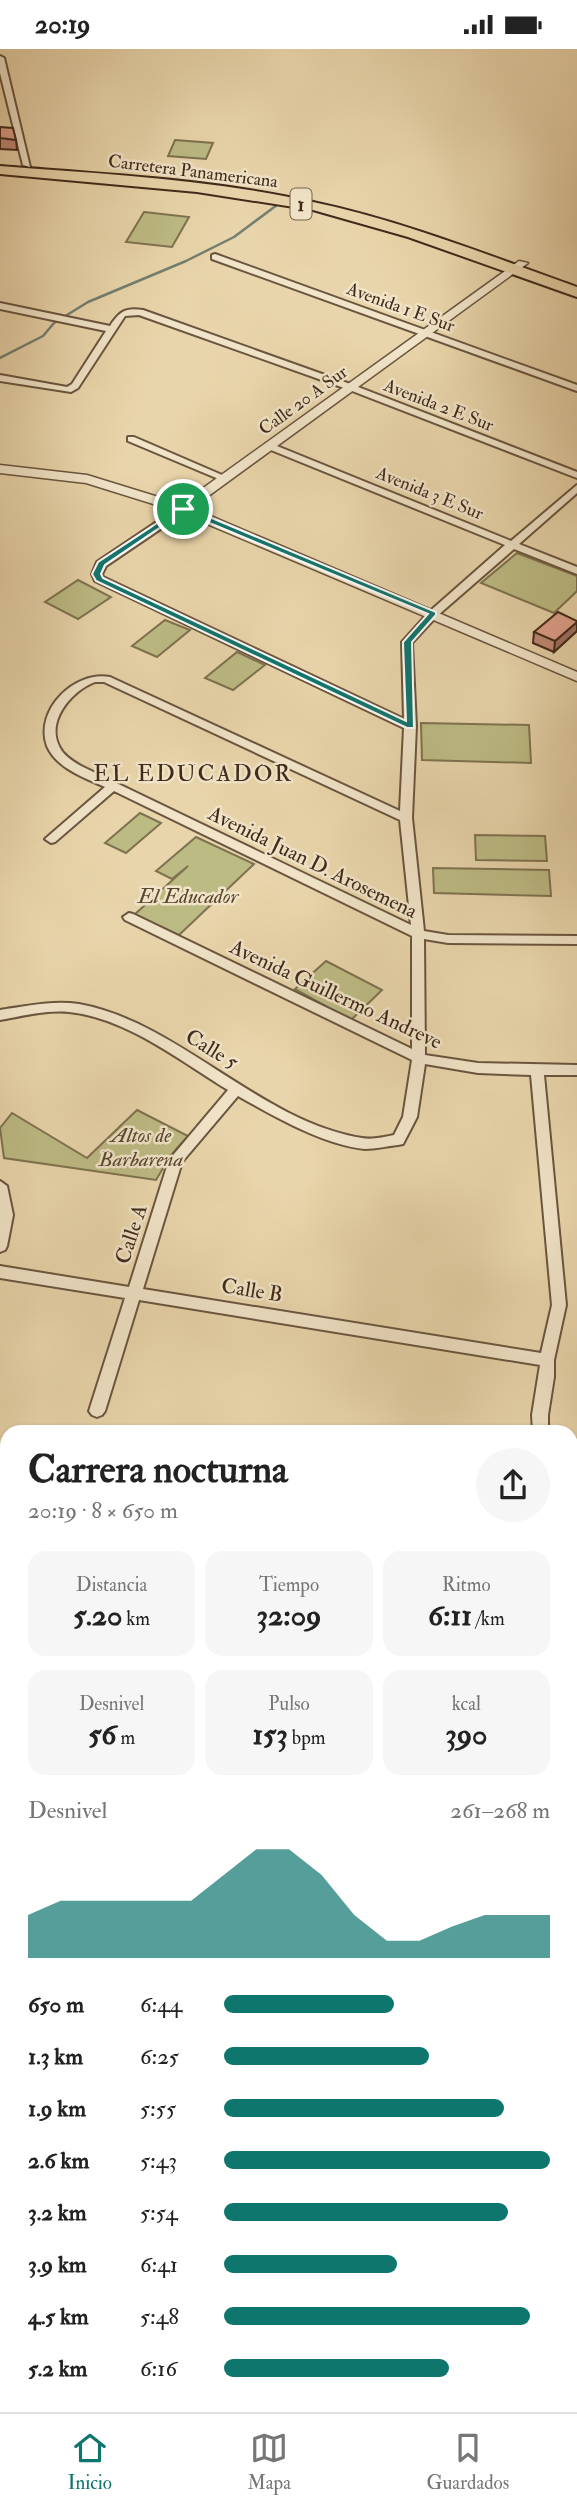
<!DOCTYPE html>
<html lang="es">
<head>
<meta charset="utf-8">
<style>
  body { margin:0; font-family:"IM FELL Double Pica",serif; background:#f6f6f6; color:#222; height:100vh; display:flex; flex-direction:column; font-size:26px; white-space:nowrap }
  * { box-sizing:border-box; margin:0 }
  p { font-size:23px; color:#767676 }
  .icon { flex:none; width:38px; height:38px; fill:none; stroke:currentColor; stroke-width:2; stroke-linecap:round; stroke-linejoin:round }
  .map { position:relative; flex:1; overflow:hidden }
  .panel { position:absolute; left:0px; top:1376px; width:578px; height:989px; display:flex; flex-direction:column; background:#fff; border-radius:21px 21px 0 0; box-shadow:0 2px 5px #0004 }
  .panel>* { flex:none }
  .pin { position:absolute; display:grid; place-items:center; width:60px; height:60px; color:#fff; margin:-30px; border:4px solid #fff; border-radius:50%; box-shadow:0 2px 7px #0007 }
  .round { display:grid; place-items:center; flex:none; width:74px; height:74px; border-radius:37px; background:#f6f6f6 }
  .overview { display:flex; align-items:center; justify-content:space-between; height:119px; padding:0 28px }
  h1 { font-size:38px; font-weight:800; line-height:52px }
  .figures { display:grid; grid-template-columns:repeat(3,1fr); gap:10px; height:119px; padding:7px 28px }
  .figures div { display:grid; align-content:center; border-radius:18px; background:#f6f6f6; text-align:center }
  .figures b { font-size:30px; font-weight:800 }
  .figures small { font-size:19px; font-weight:400 }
  .figures p { font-size:19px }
  .chart { height:196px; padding:14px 28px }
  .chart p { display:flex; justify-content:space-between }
  .chart svg { width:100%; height:126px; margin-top:7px; fill:#0f766e; opacity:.7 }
  ul { padding:0 28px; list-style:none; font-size:23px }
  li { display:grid; grid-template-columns:112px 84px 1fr; align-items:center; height:52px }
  li i { height:18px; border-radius:9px; background:#0f766e }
  .status { display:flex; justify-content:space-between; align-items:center; height:49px; padding:0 35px; background:#fff; direction:ltr }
  .status svg { height:19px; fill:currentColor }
  .tabs { display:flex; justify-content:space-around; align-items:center; height:98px; border-top:2px solid #e0e0e0; background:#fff; font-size:19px; color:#767676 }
  .tabs a { display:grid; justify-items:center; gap:4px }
  .tabs .on { color:#0f766e }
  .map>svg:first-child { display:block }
</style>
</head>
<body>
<div class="status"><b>20:19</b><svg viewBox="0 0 49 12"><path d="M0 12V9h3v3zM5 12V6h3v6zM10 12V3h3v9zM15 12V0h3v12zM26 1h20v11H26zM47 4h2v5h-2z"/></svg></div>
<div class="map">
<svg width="577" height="2363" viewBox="0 0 577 2363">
  <rect width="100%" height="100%" fill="#e9d5ab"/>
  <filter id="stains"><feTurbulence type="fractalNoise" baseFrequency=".00286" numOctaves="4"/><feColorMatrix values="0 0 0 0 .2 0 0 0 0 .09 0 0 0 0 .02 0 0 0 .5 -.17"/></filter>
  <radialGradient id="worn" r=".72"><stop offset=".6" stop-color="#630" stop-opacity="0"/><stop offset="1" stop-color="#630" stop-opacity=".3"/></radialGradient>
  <g fill="#bdbb84" stroke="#7e7250" stroke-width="2">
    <path d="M175,91l38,3 -7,16 -38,-3z"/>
    <path d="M144,163l45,5 -17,30 -46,-5z"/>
    <path d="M517,504l60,23v15l-23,22 -73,-30z"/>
    <path d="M78,531l33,17 -33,22 -33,-17z"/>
    <path d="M165,571l25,10 -33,27 -25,-11z"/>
    <path d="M237,603l28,13 -32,25 -28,-12z"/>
    <path d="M421,674l108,2 2,38 -109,-3z"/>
    <path d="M140,764l21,10 -35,30 -21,-10z"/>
    <path d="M475,786l70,1 2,25 -71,-1z"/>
    <path d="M196,788l58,27 -75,71 -45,-20 54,-49 -16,13 -16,-8z"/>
    <path d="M433,819l116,2 2,26 -117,-3z"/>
    <path d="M326,912l56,29 -31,30 -56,-31z"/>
    <path d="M137,1061l51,26 -17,19 -15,25 -152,-22 -4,-30 12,-15 75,45z"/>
  </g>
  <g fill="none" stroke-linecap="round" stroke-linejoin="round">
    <path stroke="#747f71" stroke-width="2.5" d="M0,309l43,-22 11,-13 34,-21 98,-41 48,-24 43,-32"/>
    <g stroke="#6a553f" stroke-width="4">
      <g id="minor">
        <path d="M0,7l4,2 26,109 -7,-2 -23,-92z"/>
        <path d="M215,205l362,131v6l-365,-132v-4z"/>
        <path d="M0,254l110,23c9,-14 15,-19 33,-16l210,75 224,87v6l-230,-89 -208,-74 -14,1 -47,72 -7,4 -71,-11v-6l67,12 5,-3 34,-53 -106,-22z"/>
        <path d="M128,388h6l95,41 -8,2 -93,-39z"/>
        <path d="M266,395h6l239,97 66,-56v8l-58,51 58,23v7l-63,-25 -77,67 -25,27 4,83 -4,92 12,113 24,4 129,1v8l-129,-1 -24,-4 1,116 53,8 99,2v10h-33l22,230 -12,55v17l-6,38v16h-15l-1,-16 8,-50 -401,-65 -34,111 -3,4 -5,2 -5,-2 -3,-4 36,-113 -125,-20v-12l129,21 40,-127 59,-70c-48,-29 -101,-72 -159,-78 -23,-2 -46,4 -69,8v-10c26,-4 53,-10 79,-6 100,18 181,118 283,134 10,2 21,-1 32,-3l9,-18 9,-57 -287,-140 -2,-3 6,-4 4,1 279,135v-113l-298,-145 -59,51 -4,1 -6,-4 60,-52c-20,-9 -49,-19 -58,-41 -13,-36 28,-76 63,-69l290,134 4,-83 -309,-147 -3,-7 5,-12 82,-55h8v4l-81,55 -4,8 1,3 301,142 -2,-77 27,-30 76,-67 -239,-97zM95,633h9l296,138 11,105 -330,-159c-7,-4 -17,-10 -21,-18 -15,-26 11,-57 35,-66zM425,1015l53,9 53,2 21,230 -11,48 -398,-64 39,-127 56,-66c36,20 85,49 127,53 11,0 22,-3 33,-4l5,-1 14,-27z"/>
        <path d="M0,1132l7,5 6,29 -6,31 -2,4 -5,2z"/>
        <rect x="570" y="1407" width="7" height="14"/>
        <path d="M7,1455v14l-7,2v-14z"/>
        <path d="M7,1616v16l-7,1v-16z"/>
        <path d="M0,2017l7,2v18l-7,-2z"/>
      </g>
    </g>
    <g stroke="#6a553f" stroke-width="3">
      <path id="tertiary" d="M519,212l9,2 -336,245 385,164v9l-398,-169 -93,-29 -86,-10v-8l87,10 94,29z"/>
    </g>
    <g stroke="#402a1b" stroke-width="4">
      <path id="trunk" d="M0,117c104,8 210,13 313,36 90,19 177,54 264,85v10l-169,-60 -95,-27 -116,-18 -197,-18z"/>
    </g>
    <use href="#minor" fill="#f1e4c8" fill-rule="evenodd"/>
    <use href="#tertiary" fill="#f1e4c8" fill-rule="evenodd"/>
    <use href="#trunk" fill="#e9d5ab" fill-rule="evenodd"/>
  </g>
  <g fill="#c18a78" stroke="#402a1b" stroke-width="2">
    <path d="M0,78l16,13 1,10 -17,-1z"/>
    <path d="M577,582l-23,21 -21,-9 1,-11z"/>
  </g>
  <path fill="#9d7162" stroke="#402a1b" stroke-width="2" d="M577,573v9l-23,21 1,-11z"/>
  <g fill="#e0a18c" stroke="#402a1b" stroke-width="2">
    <path d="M0,78l13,1 3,12 -16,-2z"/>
    <path d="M558,563l19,9v1l-22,19 -21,-9z"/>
  </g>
  <path fill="#0f766e" stroke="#fff" stroke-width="2" fill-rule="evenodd" d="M183,457l253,106v3l-24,27 2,86h-7l-311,-147 -4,-7 6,-12zM183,463l245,102 -25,28 3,79 -303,-143 -2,-4 4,-9z"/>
  <g text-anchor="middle" stroke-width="5" stroke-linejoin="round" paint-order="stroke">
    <g font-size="18" fill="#402a1b" stroke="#f1e4c8">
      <text transform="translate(193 122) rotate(7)" y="6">Carretera Panamericana</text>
      <text transform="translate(401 258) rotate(20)" y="6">Avenida 1 E Sur</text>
      <text transform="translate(303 351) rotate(-36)" y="6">Calle 20 A Sur</text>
      <text transform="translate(439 356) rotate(21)" y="6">Avenida 2 E Sur</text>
      <text transform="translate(430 444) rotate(22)" y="6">Avenida 3 E Sur</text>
    </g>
    <rect fill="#f1e4c8" stroke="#75624f" stroke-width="2" x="290.5" y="139.5" width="21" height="31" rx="5"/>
    <g font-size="19" font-weight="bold" fill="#402a1b">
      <text x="301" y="162">1</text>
    </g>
    <g font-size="21" fill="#402a1b" stroke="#f1e4c8">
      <text transform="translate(313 813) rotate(26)" y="7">Avenida Juan D. Arosemena</text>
      <text transform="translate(336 945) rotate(25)" y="7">Avenida Guillermo Andreve</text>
      <text transform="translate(212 1000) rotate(31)" y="7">Calle 5</text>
      <text transform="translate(131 1185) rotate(-72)" y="7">Calle A</text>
      <text transform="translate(252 1241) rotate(9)" y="7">Calle B</text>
    </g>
    <g font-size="21" font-style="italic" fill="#594730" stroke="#f1e4c8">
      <text x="188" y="854">El Educador</text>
      <text x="141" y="1093">Altos de<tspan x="141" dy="24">Barbarena</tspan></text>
    </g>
    <g font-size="23" letter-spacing="2" fill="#402a1b" stroke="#f1e4c8">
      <text x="193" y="732">EL EDUCADOR</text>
    </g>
  </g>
  <rect width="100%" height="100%" filter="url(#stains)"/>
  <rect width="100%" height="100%" fill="url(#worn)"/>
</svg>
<div class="pin" style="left:183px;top:460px;background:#1e9e55"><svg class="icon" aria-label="arrive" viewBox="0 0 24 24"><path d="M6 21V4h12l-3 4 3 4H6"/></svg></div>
<section class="panel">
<div class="overview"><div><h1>Carrera nocturna</h1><p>20:19 · 8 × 650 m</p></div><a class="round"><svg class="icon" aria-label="share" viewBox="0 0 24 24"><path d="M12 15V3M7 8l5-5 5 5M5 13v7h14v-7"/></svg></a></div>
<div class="figures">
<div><p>Distancia</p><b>5.20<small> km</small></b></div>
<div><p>Tiempo</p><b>32:09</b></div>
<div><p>Ritmo</p><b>6:11<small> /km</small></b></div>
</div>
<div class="figures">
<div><p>Desnivel</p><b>56<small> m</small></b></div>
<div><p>Pulso</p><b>153<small> bpm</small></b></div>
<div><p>kcal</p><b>390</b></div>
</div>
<div class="chart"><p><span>Desnivel</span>261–268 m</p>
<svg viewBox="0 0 160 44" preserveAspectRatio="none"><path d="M0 44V29L10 24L20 24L30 24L40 24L50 24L60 15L70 6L80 6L90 15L100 29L110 38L120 38L130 33L140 29L150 29L160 29V44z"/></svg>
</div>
<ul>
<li><b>650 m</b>6:44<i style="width:52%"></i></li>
<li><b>1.3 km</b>6:25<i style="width:63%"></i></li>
<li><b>1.9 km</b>5:55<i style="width:86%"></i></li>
<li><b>2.6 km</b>5:43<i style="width:100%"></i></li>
<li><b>3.2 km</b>5:54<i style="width:87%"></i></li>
<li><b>3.9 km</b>6:41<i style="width:53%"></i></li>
<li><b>4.5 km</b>5:48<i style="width:94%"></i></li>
<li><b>5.2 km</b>6:16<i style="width:69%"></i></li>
</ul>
</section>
</div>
<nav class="tabs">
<a class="on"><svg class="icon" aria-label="home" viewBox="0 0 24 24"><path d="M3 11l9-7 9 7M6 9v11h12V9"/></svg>Inicio</a>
<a><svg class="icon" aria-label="map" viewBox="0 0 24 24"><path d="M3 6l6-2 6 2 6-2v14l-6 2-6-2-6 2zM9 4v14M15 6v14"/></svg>Mapa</a>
<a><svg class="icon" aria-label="saved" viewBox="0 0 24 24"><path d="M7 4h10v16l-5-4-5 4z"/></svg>Guardados</a>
</nav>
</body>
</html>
